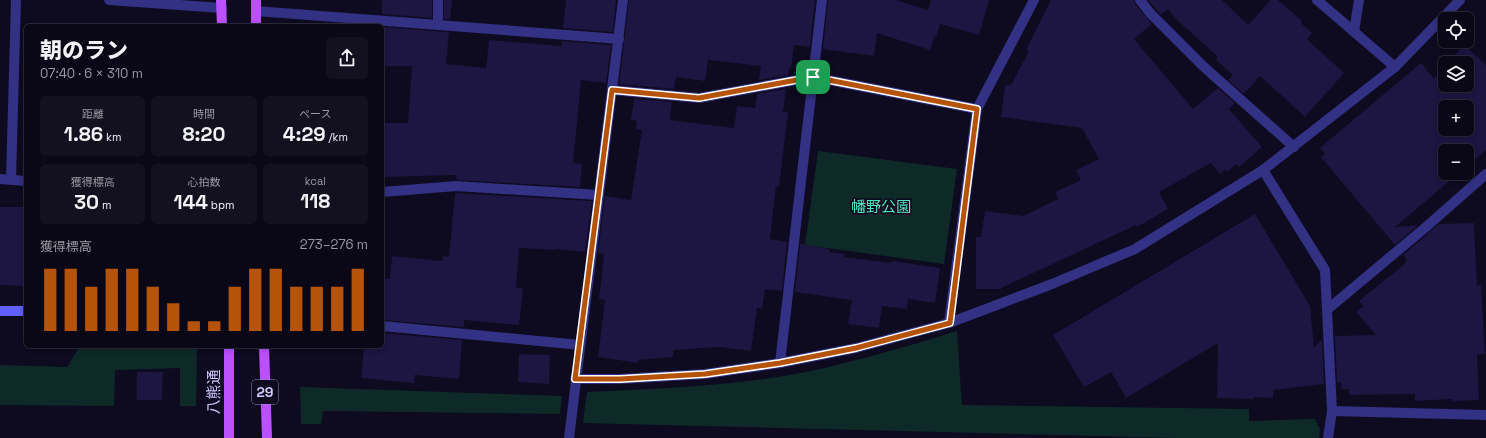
<!DOCTYPE html>
<html lang="ja">
<head>
<meta charset="utf-8">
<style>
  body { margin:0; font-family:"Space Grotesk","Noto Sans JP",sans-serif; background:#131120; color:#f1f3f6; height:100vh; display:flex; flex-direction:column; font-size:15px; white-space:nowrap }
  * { box-sizing:border-box; margin:0 }
  p { font-size:13px; color:#999aa1 }
  .icon { flex:none; width:22px; height:22px; fill:none; stroke:currentColor; stroke-width:2; stroke-linecap:round; stroke-linejoin:round }
  .map { position:relative; flex:1; overflow:hidden }
  .panel { position:absolute; left:24px; top:24px; width:360px; height:324px; display:flex; flex-direction:column; background:#0a0817; border-radius:6px; box-shadow:0 2px 6px #0003,0 0 0 1px #2a2936 }
  .panel>* { flex:none }
  .fabs { position:absolute; left:1438px; top:12px; display:grid; gap:8px }
  .fabs a { display:grid; place-items:center; width:36px; height:36px; border-radius:6px; background:#0a0817; box-shadow:0 2px 6px #0003,0 0 0 1px #2a2936; font-size:20px }
  .pin { position:absolute; display:grid; place-items:center; width:34px; height:34px; color:#fff; margin:-17px; border-radius:8px; box-shadow:0 2px 6px #0006 }
  .round { display:grid; place-items:center; flex:none; width:42px; height:42px; border-radius:6px; background:#131120 }
  .headline { display:flex; align-items:center; justify-content:space-between; height:68px; padding:0 16px }
  h1 { font-size:22px; font-weight:800; line-height:30px }
  .figures { display:grid; grid-template-columns:repeat(3,1fr); gap:6px; height:68px; padding:4px 16px }
  .figures div { display:grid; align-content:center; border-radius:6px; background:#131120; text-align:center }
  .figures b { font-size:20px; font-weight:800 }
  .figures small { font-size:11px; font-weight:400 }
  .figures p { font-size:11px }
  .chart { height:112px; padding:8px 16px }
  .chart p { display:flex; justify-content:space-between }
  .chart svg { width:100%; height:72px; margin-top:4px; stroke:#b45309; stroke-width:6 }
  .map>svg:first-child { display:block }
</style>
</head>
<body>
<div class="map">
<svg width="1486" height="438" viewBox="0 0 1486 438">
  <rect width="100%" height="100%" fill="#0e0a1f"/>
  <g fill="#0d2a28">
    <path d="M818,151l139,18 -13,95 -139,-19z"/>
    <path d="M957,331l5,74 287,4v12l66,-2 5,10 -1,9h-141l-595,-15 4,-31c63,-3 128,-5 191,-15 61,-10 120,-28 179,-46z"/>
    <path d="M80,346h117l-1,60h-16v-38l-65,2 -1,36 -114,-1v-40l67,2z"/>
    <path d="M300,387l262,9 -2,18 -237,-3 -2,13h-20z"/>
  </g>
  <g fill="#1d1542" fill-rule="evenodd">
    <path d="M382,0h50v18l-50,-4z"/>
    <path d="M444,0h8l-2,19h-6z"/>
    <path d="M566,0h50l-3,32 -50,-4z"/>
    <path d="M629,0h186l-5,47 -16,-2 -3,23h-2l-1,7 -29,5 2,-14 -53,-6 -3,21 -29,-4 -2,12 -55,-5z"/>
    <path d="M828,0h68l32,10 3,-10h58l-10,35 -39,-11 -4,13 -1,-1 -5,14 -53,-17 -3,23 -51,-7z"/>
    <path d="M1051,0h83l1,4 17,20 -18,15 59,70 25,-21 17,15 -6,6 33,38 -23,20 -3,-3 -9,8 -2,-3 -5,5 -9,-11 -52,29 9,17 -31,18 -1,-2 -137,64h-23v-52h5l4,-26 38,5 35,-17 -3,-7 26,-12 -5,-10 23,-11 -17,-31 -81,-11 4,-32h6l18,-34 -3,-1z"/>
    <path d="M1148,0h74l26,25 23,-25h7l24,21 -1,2 11,10 -5,6 37,34 -39,44 -45,-41 -16,18 -16,-14 5,-5 -17,-15 2,-3 -42,-38 -8,-10 -7,6z"/>
    <path d="M382,27l67,5 -3,32 40,4 3,-28 72,6 1,-5 49,4 -5,38 -25,-3 -8,83 9,1 -2,23 -124,-7 1,-5 -75,2v-54h26l4,-57h-30z"/>
    <path d="M1464,45l22,20v85l-19,16v-15h-22v22h14l-64,54 23,-2 -23,20 -74,-88 4,-3 -5,-6 101,-85 13,16 11,-12v18h22v-22h-19zM1445,107h22v22h-22z"/>
    <path d="M786,89l-3,23h5l-9,75 -3,-1 -6,53 17,3 -5,49 -17,-2 -3,20 -5,-1 -6,43 -32,-4 -46,3v7l-35,3v3l-40,-6 7,-57 -6,-1 5,-45 -6,-1 7,-57 26,4 11,-70 -6,-1 1,-8 -6,-1 3,-21 38,3 -2,18 64,8 3,-22 18,2 2,-14z"/>
    <path d="M455,193l137,8 -7,51 -29,-3 -1,1 -36,-2 -3,40h7l-4,37 -55,-5v7l-82,-7v-42l8,1 2,-23 50,5 1,-5 6,1z"/>
    <path d="M0,207h26v79l-26,-1z"/>
    <path d="M1255,214l55,92 4,41 8,-7 2,44 -51,6v8l-19,-1v2l-37,-1 1,-55 -92,55 -15,-26 -27,15 -31,-52z"/>
    <path d="M1474,223l3,62h4l4,69h-8l2,46 -27,1v-2l-37,2v-7l-66,1v-6h-8v-7l-4,1 -2,-47 41,-1 -20,-23 8,-6 -5,-5 47,-38 -1,-1 2,-2 -4,-5 36,-31z"/>
    <path d="M800,244l29,5v3l16,2 -1,3 47,6 1,-2 48,7 -5,35 -27,-4 -1,10 -25,-3 -3,22 -31,-4 4,-24 -57,-8z"/>
    <path d="M382,333l80,7 -3,39 -44,-4 -1,8 -53,-5 3,-32h18z"/>
    <path d="M519,354l31,1 -1,29 -31,-2z"/>
    <path d="M137,372h26l-1,28h-25z"/>
  </g>
  <g fill="none" stroke-linecap="round" stroke-linejoin="round">
    <g stroke="#323183" stroke-width="10">
      <path d="M438,0v25"/>
      <path d="M382,192l74,-6 143,9"/>
    </g>
    <g stroke="#323183" stroke-width="10">
      <path d="M109,0l113,8"/>
      <path d="M1140,0l10,13 54,54 90,80"/>
      <path d="M1317,0l78,67"/>
      <path d="M256,11l363,28"/>
      <path d="M1354,32l5,-32"/>
      <path d="M612,90l87,8 114,-21 164,32"/>
      <path d="M1263,170l62,100 7,141 -4,27"/>
      <path d="M0,179l26,2"/>
      <path d="M11,179l5,-179"/>
      <path d="M1328,309l98,-82 60,-53"/>
      <path d="M949,323l28,-214 57,-109"/>
      <path d="M382,326l198,19"/>
      <path d="M780,363l42,-363"/>
      <path d="M575,379h45l85,-5 75,-11 76,-15 93,-25 103,-39 83,-35 128,-79 132,-103 65,-67"/>
      <path d="M1332,411l154,4"/>
      <path d="M569,438l54,-438"/>
    </g>
    <path stroke="#6060ff" stroke-width="10" d="M0,311h26"/>
    <g stroke="#ba50ff" stroke-width="10">
      <path d="M221,0l1,26"/>
      <path d="M256,0v26"/>
      <path d="M229,346v92"/>
      <path d="M264,346l3,92"/>
    </g>
  </g>
  <g fill="none" stroke-linecap="round" stroke-linejoin="round">
    <g stroke="#fff" stroke-width="8">
      <path id="route" d="M813,77l164,32 -27,214 -94,25 -76,15 -75,11 -85,5h-45l37,-289 87,8z"/>
    </g>
    <use href="#route" stroke="#b45309" stroke-width="5"/>
  </g>
  <g text-anchor="middle" stroke-width="3.5" stroke-linejoin="round" paint-order="stroke">
    <rect fill="#0e0a1f" stroke="#9490bc" stroke-width="1" x="252" y="380" width="26" height="24" rx="3"/>
    <g font-size="14" font-weight="bold" fill="#cec9ff">
      <text x="265" y="397">29</text>
    </g>
    <g font-size="15" fill="#4be9be" stroke="#0e0a1f">
      <text x="881" y="212">幡野公園</text>
    </g>
    <g font-size="15" fill="#cec9ff" stroke="#0e0a1f">
      <text transform="translate(214 392) rotate(-90)" y="5">八熊通</text>
    </g>
  </g>
</svg>
<div class="fabs">
<a><svg class="icon" aria-label="locate" viewBox="0 0 24 24"><circle cx="12" cy="12" r="6"/><path d="M12 2v4M12 18v4M2 12h4M18 12h4"/></svg></a>
<a><svg class="icon" aria-label="layers" viewBox="0 0 24 24"><path d="M12 4l9 5-9 5-9-5zM3 14l9 5 9-5"/></svg></a>
<a>+</a>
<a>−</a>
</div>
<div class="pin" style="left:813px;top:77px;background:#1e9e55"><svg class="icon" aria-label="arrive" viewBox="0 0 24 24"><path d="M6 21V4h12l-3 4 3 4H6"/></svg></div>
<section class="panel">
<div class="headline"><div><h1>朝のラン</h1><p>07:40 · 6 × 310 m</p></div><a class="round"><svg class="icon" aria-label="share" viewBox="0 0 24 24"><path d="M12 15V3M7 8l5-5 5 5M5 13v7h14v-7"/></svg></a></div>
<div class="figures">
<div><p>距離</p><b>1.86<small> km</small></b></div>
<div><p>時間</p><b>8:20</b></div>
<div><p>ペース</p><b>4:29<small> /km</small></b></div>
</div>
<div class="figures">
<div><p>獲得標高</p><b>30<small> m</small></b></div>
<div><p>心拍数</p><b>144<small> bpm</small></b></div>
<div><p>kcal</p><b>118</b></div>
</div>
<div class="chart"><p><span>獲得標高</span>273–276 m</p>
<svg viewBox="0 0 160 44" preserveAspectRatio="none"><path d="M5 44V6M15 44V6M25 44V17M35 44V6M45 44V6M55 44V17M65 44V27M75 44V38M85 44V38M95 44V17M105 44V6M115 44V6M125 44V17M135 44V17M145 44V17M155 44V6"/></svg>
</div>
</section>
</div>
</body>
</html>
